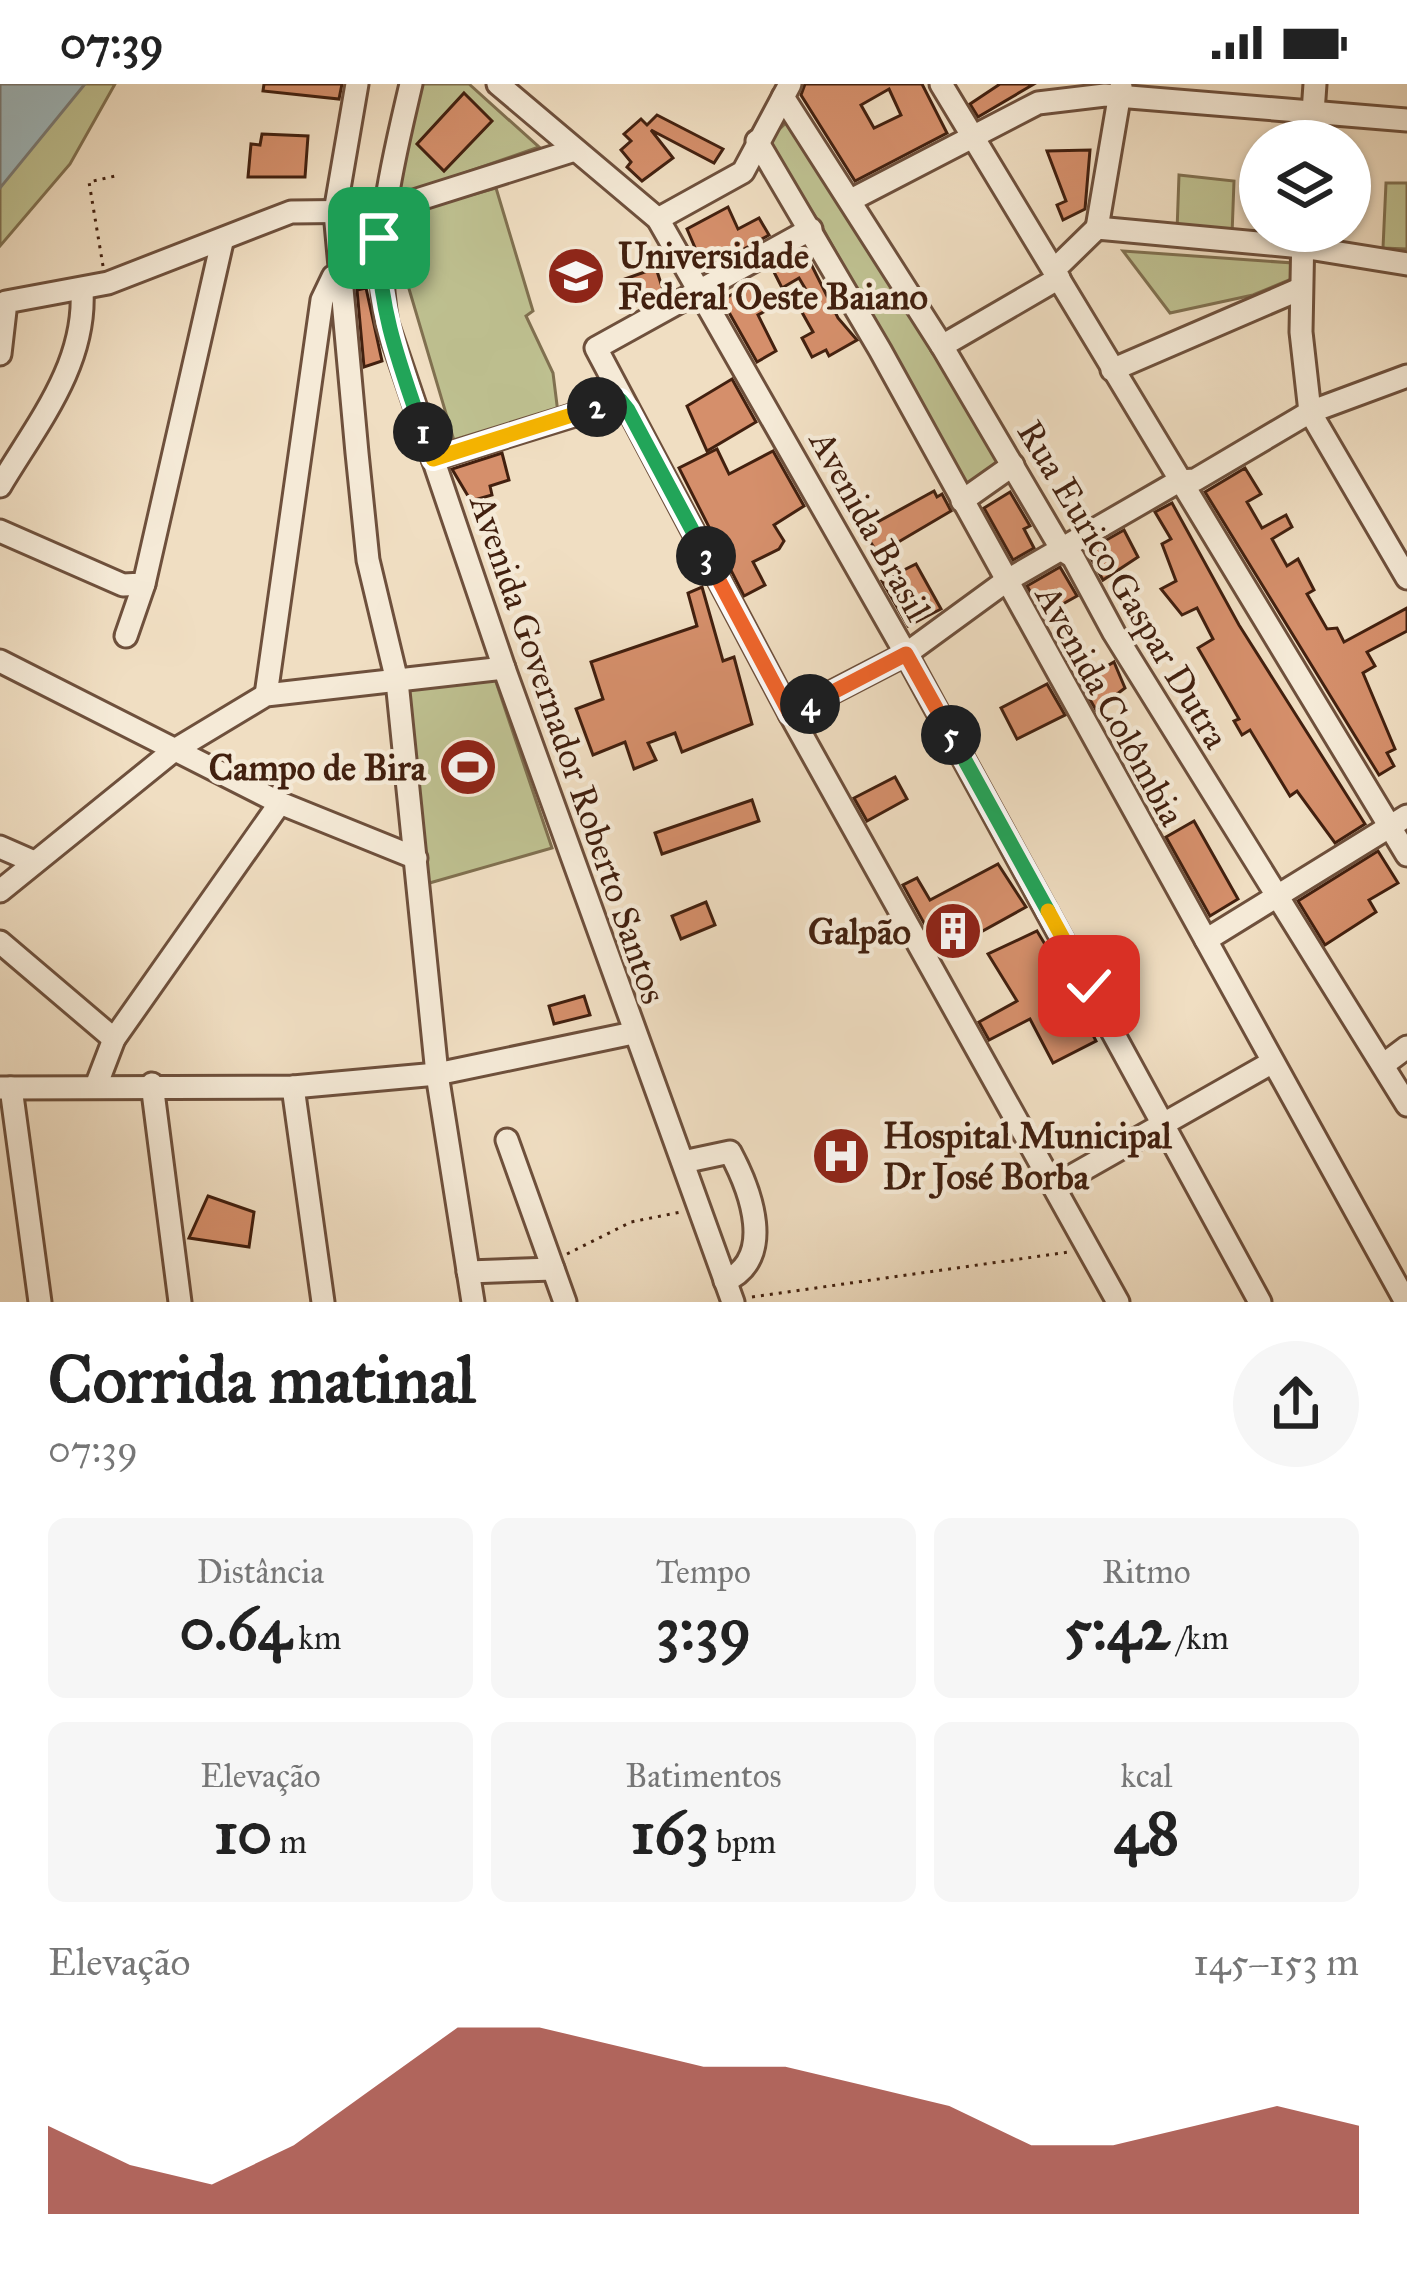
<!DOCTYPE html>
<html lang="pt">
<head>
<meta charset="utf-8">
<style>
  body { margin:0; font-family:"IM FELL Great Primer",serif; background:#f6f6f6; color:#222; height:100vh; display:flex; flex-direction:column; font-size:45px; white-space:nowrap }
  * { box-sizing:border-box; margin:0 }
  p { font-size:39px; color:#767676 }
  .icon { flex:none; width:66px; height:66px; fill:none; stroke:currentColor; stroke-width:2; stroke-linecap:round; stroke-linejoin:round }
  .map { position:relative; height:1218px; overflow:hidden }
  .side { display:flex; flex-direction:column; background:#fff; flex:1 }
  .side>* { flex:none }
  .controls { position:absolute; left:1239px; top:36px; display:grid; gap:24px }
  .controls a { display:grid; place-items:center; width:132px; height:132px; border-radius:50%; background:#fff; box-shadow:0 3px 9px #0004; font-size:60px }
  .pin { position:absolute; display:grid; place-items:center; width:102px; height:102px; color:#fff; margin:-51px; border-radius:24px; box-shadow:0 6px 18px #0006 }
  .km { position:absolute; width:60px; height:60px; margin:-30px; border-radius:50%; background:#222; color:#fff; font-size:33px; line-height:60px; text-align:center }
  .round { display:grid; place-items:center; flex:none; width:126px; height:126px; border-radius:63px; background:#f6f6f6 }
  .headline { display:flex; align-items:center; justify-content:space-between; height:204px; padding:0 48px }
  h1 { font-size:66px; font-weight:700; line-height:90px }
  .stats { display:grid; grid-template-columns:repeat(3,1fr); gap:18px; height:204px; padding:12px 48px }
  .stats div { display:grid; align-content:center; border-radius:18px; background:#f6f6f6; text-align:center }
  .stats b { font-size:60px; font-weight:700 }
  .stats small { font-size:33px; font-weight:400 }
  .stats p { font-size:33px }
  .chart { height:336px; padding:24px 48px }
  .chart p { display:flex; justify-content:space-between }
  .chart svg { width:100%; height:216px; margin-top:12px; fill:#8f2418; opacity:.7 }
  .status { display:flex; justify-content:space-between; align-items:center; height:84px; padding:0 60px; background:#fff; direction:ltr }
  .status svg { height:33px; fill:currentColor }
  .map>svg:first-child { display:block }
</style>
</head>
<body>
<div class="status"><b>07:39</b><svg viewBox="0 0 49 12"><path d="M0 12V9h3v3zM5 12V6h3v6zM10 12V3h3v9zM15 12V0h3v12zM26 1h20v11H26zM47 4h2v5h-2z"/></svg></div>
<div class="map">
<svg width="1407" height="1218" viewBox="0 0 1407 1218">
  <rect width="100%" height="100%" fill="#f0dec2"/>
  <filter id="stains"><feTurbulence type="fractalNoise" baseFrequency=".00167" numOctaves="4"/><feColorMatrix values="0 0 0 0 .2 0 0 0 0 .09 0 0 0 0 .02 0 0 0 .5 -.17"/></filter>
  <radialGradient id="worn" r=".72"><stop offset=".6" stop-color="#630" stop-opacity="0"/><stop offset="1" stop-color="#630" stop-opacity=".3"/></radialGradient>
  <g fill="#bec090" stroke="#807050" stroke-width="3">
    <path d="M61,0h54l-45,80 -70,82v-79z"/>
    <path d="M419,0h50l70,63 -144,50z"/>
    <path d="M787,38l214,337 -36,29 -144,-263 -53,-78 1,-8z"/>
    <path d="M1179,91l55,6 -2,54 -55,-4z"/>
    <path d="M1386,99h21v66l-24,-1z"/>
    <path d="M496,104l37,123 -7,5 27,57 5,40 -103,31 -67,-226z"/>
    <path d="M1123,167l170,12 1,15 -41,17 -83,18z"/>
    <path d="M494,592l58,172 -126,36 -25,-197z"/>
  </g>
  <path fill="#9fb9be" stroke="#7a7c78" stroke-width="3" d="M0,0h85l-85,104z"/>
  <g fill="#d58f6b" stroke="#42200f" stroke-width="3" fill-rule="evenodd">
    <path d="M264,0h78l-3,15 -76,-8z"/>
    <path d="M805,0h117l25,49 -92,48 -54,-86zM889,5l12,26 -27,13 -13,-23z"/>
    <path d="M1000,0h34l-56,33 -8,-13z"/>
    <path d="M464,9l28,28 -48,50 -27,-27z"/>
    <path d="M657,31l66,34 -9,14 -63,-33 22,28 -31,23 -15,-14 4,-5 -10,-12 10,-9 -7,-7 17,-15 6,6z"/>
    <path d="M262,50l46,2 -3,41h-57l3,-33 9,1z"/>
    <path d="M1090,66l-5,59 -22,11 -6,-15 9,-4 -19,-50z"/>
    <path d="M728,123l10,22 21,-11 10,17 -64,36 -18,-42z"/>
    <path d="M804,166l34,68 19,22 -28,16 -3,-6 -14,7 -10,-19 11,-6 -14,-25 13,-7 -13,-22 -17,10 -10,-20z"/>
    <path d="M656,184l8,25 -25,10 -17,-23z"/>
    <path d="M751,200l4,8 6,-3 10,19 -13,7 18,36 -19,11 -35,-62z"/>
    <path d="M366,204l16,73 -18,6 -7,-77z"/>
    <path d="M732,295l24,43 -49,29 -20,-45z"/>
    <path d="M717,365l12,25 44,-23 31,55 -30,19 10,16 -5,8 -26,13 12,23 -21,11 -65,-128z"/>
    <path d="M502,369l7,27 -19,6 2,9 -21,6 -19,-32z"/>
    <path d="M1245,384l16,26 -14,8 15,26 24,-13 6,12 -20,12 15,27 11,-7 16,31 -7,4 20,35 10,-1 7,14 63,-34v23l-40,21 8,14 -12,7 32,76 -8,4 7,13 -15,9 -174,-283z"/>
    <path d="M934,407l3,6 5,-3 9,17 -73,43 -15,-24z"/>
    <path d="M1010,408l20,34 -6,3 10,19 -21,12 -29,-52z"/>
    <path d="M1172,419l67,122 126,199 -30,19 -38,-52 -7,5 -40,-66 -8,5 -8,-14 5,-2 -41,-71 15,-9 -16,-31 -15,7 -21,-26 15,-8 -14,-37 9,-5 -16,-27z"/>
    <path d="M1124,446l14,27 -35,23 -16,-29z"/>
    <path d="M916,480l25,45 -33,17 -26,-45z"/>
    <path d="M1060,483l17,29 -25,14 3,5 -8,5 -20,-34z"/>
    <path d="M702,503l21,74 11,-4 18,67 -70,28 -7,-19 -27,10 8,17 -22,9 -9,-27 -32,13 -17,-46 27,-10 -12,-37 106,-36 -9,-33z"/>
    <path d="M1114,578l11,26 -29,22 -16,-28z"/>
    <path d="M1047,600l18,31 -48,24 -16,-31z"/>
    <path d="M895,693l12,22 -40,22 -13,-23z"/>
    <path d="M752,716l7,21 -97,33 -7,-21z"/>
    <path d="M1194,737l44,78 -28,17 -44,-79z"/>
    <path d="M1378,767l20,32 -29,17 7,12 -51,33 -27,-44z"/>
    <path d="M998,780l28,43 -85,47 -38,-69 14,-7 13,22z"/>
    <path d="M706,818l9,23 -34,14 -9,-23z"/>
    <path d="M1037,847l39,65 -8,5 10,19 6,-3 12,24 -43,22 -23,-44 -41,21 -10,-18 38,-21 -29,-47z"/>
    <path d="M584,912l6,19 -36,9 -5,-18z"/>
    <path d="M208,1112l46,16 -5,35 -60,-9z"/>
  </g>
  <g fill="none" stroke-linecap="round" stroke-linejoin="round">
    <g stroke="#6e503c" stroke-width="27">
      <g id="minor">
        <path d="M357,0l-22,128 22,241 11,107 29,121 40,393 36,228"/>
        <path d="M411,0c-19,82 -39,155 -24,239l117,345 229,634"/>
        <path d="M498,0l160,135 248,435 354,648"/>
        <path d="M941,0l466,771"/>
        <path d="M783,13l159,249 120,204 11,7 41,76 293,472"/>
        <path d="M757,57l123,209 526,952"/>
        <path d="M1311,57l4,-57"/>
        <path d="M851,116l187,-97 67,-8 302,25"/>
        <path d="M658,135l85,-47 47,-88"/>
        <path d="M1097,144l24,-141"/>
        <path d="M811,145l-215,119 194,366 328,588"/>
        <path d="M1303,147l-2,101 9,80 97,166"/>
        <path d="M1055,185l42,-41 205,19 105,17"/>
        <path d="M942,262l117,-68"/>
        <path d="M0,270l6,-52 102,-19 183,-71 91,-1 193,-61"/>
        <path d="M1112,286l188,-81"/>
        <path d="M433,375l187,-58"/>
        <path d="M0,402c37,-62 86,-121 82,-195"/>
        <path d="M962,417l51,-36"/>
        <path d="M0,447l123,54 21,-1 78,-342"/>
        <path d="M126,552l18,-52"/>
        <path d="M0,577l280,142 136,55"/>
        <path d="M266,611l56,-395 11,-23 45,-5"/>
        <path d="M790,630l116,-60 100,-73 173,-100 16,-1 115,-68 97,-36"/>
        <path d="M0,763l32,14"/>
        <path d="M0,807l173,-140 93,-56 238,-27"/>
        <path d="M1206,856l201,-124"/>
        <path d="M0,858l114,97"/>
        <path d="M1383,981l24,-18"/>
        <path d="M152,1000l28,218"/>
        <path d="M96,1002l18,-47 166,-236"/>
        <path d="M293,1003l30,215"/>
        <path d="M0,1004l293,-1 144,-13 196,-41"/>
        <path d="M11,1004l29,214"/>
        <path d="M507,1056l58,162"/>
        <path d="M683,1078l47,-10c21,39 46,107 -5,129"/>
        <path d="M1056,1101l215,-122"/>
        <path d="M468,1188l85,-3"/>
      </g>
    </g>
    <g stroke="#42200f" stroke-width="3" stroke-dasharray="3 6" stroke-linecap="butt">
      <path d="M103,182l-14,-84 26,-6"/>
      <path d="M567,1170l64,-32 50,-10"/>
      <path d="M752,1213l317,-45"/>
    </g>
    <use href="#minor" stroke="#f5ead7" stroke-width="21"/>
  </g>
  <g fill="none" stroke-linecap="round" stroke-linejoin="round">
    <g stroke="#fff" stroke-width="24">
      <path id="split-1" d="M379,154c-2,68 22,130 44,194"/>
    </g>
    <g stroke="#fff" stroke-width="24">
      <path id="split-2" d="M423,348l10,27 164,-52"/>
    </g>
    <g stroke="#fff" stroke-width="24">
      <path id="split-3" d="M597,323l23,-7 8,10 78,146"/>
    </g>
    <g stroke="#fff" stroke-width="24">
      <path id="split-4" d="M706,472l84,158 20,-10"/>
    </g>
    <g stroke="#fff" stroke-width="24">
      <path id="split-5" d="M810,620l96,-50 45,81"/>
    </g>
    <g stroke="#fff" stroke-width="24">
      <path id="split-6" d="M951,651l97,176"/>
    </g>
    <g stroke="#fff" stroke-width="24">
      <path id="split-7" d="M1048,827l41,75"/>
    </g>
    <use href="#split-1" stroke="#22a559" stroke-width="15"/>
    <use href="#split-2" stroke="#f5b400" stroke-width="15"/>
    <use href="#split-3" stroke="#22a559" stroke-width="15"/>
    <use href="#split-4" stroke="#f0652b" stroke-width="15"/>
    <use href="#split-5" stroke="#f0652b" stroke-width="15"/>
    <use href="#split-6" stroke="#22a559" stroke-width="15"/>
    <use href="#split-7" stroke="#f5b400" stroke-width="15"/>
  </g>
  <defs>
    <g id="university-disc" transform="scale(3)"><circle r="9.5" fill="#8f2418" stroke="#f5ead7"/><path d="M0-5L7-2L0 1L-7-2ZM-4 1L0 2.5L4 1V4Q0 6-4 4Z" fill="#fff"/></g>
    <g id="stadium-disc" transform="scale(3)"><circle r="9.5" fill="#8f2418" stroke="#f5ead7"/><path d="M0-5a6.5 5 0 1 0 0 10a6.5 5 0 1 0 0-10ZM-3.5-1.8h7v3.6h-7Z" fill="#fff"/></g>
    <g id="building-disc" transform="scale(3)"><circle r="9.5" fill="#8f2418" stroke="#f5ead7"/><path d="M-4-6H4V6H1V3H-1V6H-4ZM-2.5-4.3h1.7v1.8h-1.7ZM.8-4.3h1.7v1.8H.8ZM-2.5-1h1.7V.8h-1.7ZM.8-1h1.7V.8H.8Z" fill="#fff"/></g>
    <g id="hospital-disc" transform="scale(3)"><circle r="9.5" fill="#8f2418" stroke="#f5ead7"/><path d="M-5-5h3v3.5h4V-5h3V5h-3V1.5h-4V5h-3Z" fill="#fff"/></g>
  </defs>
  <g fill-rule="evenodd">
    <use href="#university-disc" x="576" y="192"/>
    <use href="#stadium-disc" x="468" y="683"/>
    <use href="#building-disc" x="953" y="847"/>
    <use href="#hospital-disc" x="841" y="1072"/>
  </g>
  <g text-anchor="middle" stroke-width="9" stroke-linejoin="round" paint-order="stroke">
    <g font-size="36" font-weight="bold" fill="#42200f" stroke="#f5ead7" text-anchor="start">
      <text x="618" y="184">Universidade<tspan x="618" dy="41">Federal Oeste Baiano</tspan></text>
      <text x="426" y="696" text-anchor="end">Campo de Bira</text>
      <text x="911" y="860" text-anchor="end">Galpão</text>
      <text x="883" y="1064">Hospital Municipal<tspan x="883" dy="41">Dr José Borba</tspan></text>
    </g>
    <g font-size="36" fill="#42200f" stroke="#f5ead7">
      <text transform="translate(871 441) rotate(61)" y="13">Avenida Brasil</text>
      <text transform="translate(1124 500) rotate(59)" y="13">Rua Eurico Gaspar Dutra</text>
      <text transform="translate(1111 621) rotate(61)" y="13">Avenida Colômbia</text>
      <text transform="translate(569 665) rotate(71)" y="13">Avenida Governador Roberto Santos</text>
    </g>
  </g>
  <rect width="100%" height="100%" filter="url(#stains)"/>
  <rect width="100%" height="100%" fill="url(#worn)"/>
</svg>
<div class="controls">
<a><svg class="icon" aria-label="layers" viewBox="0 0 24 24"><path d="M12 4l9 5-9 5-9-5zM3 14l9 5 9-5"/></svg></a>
</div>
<div class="pin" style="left:379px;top:154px;background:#1e9e55"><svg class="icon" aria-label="arrive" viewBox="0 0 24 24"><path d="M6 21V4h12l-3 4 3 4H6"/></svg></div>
<div class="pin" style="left:1089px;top:902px;background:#d93025"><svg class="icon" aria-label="check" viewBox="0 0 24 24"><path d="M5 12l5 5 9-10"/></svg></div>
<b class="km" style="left:423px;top:348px">1</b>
<b class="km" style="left:597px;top:323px">2</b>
<b class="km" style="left:706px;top:472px">3</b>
<b class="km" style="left:810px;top:620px">4</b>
<b class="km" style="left:951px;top:651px">5</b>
</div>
<section class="side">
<div class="headline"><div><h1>Corrida matinal</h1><p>07:39</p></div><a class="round"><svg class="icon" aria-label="share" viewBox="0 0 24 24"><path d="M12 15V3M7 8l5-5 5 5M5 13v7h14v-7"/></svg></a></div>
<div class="stats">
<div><p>Distância</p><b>0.64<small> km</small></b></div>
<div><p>Tempo</p><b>3:39</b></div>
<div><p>Ritmo</p><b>5:42<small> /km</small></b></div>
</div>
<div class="stats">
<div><p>Elevação</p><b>10<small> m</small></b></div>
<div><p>Batimentos</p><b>163<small> bpm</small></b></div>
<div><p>kcal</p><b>48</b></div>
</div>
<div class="chart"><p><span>Elevação</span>145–153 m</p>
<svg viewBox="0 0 160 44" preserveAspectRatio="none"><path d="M0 44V26L10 34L20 38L30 30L40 18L50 6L60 6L70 10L80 14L90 14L100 18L110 22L120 30L130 30L140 26L150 22L160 26V44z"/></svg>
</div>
</section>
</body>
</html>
